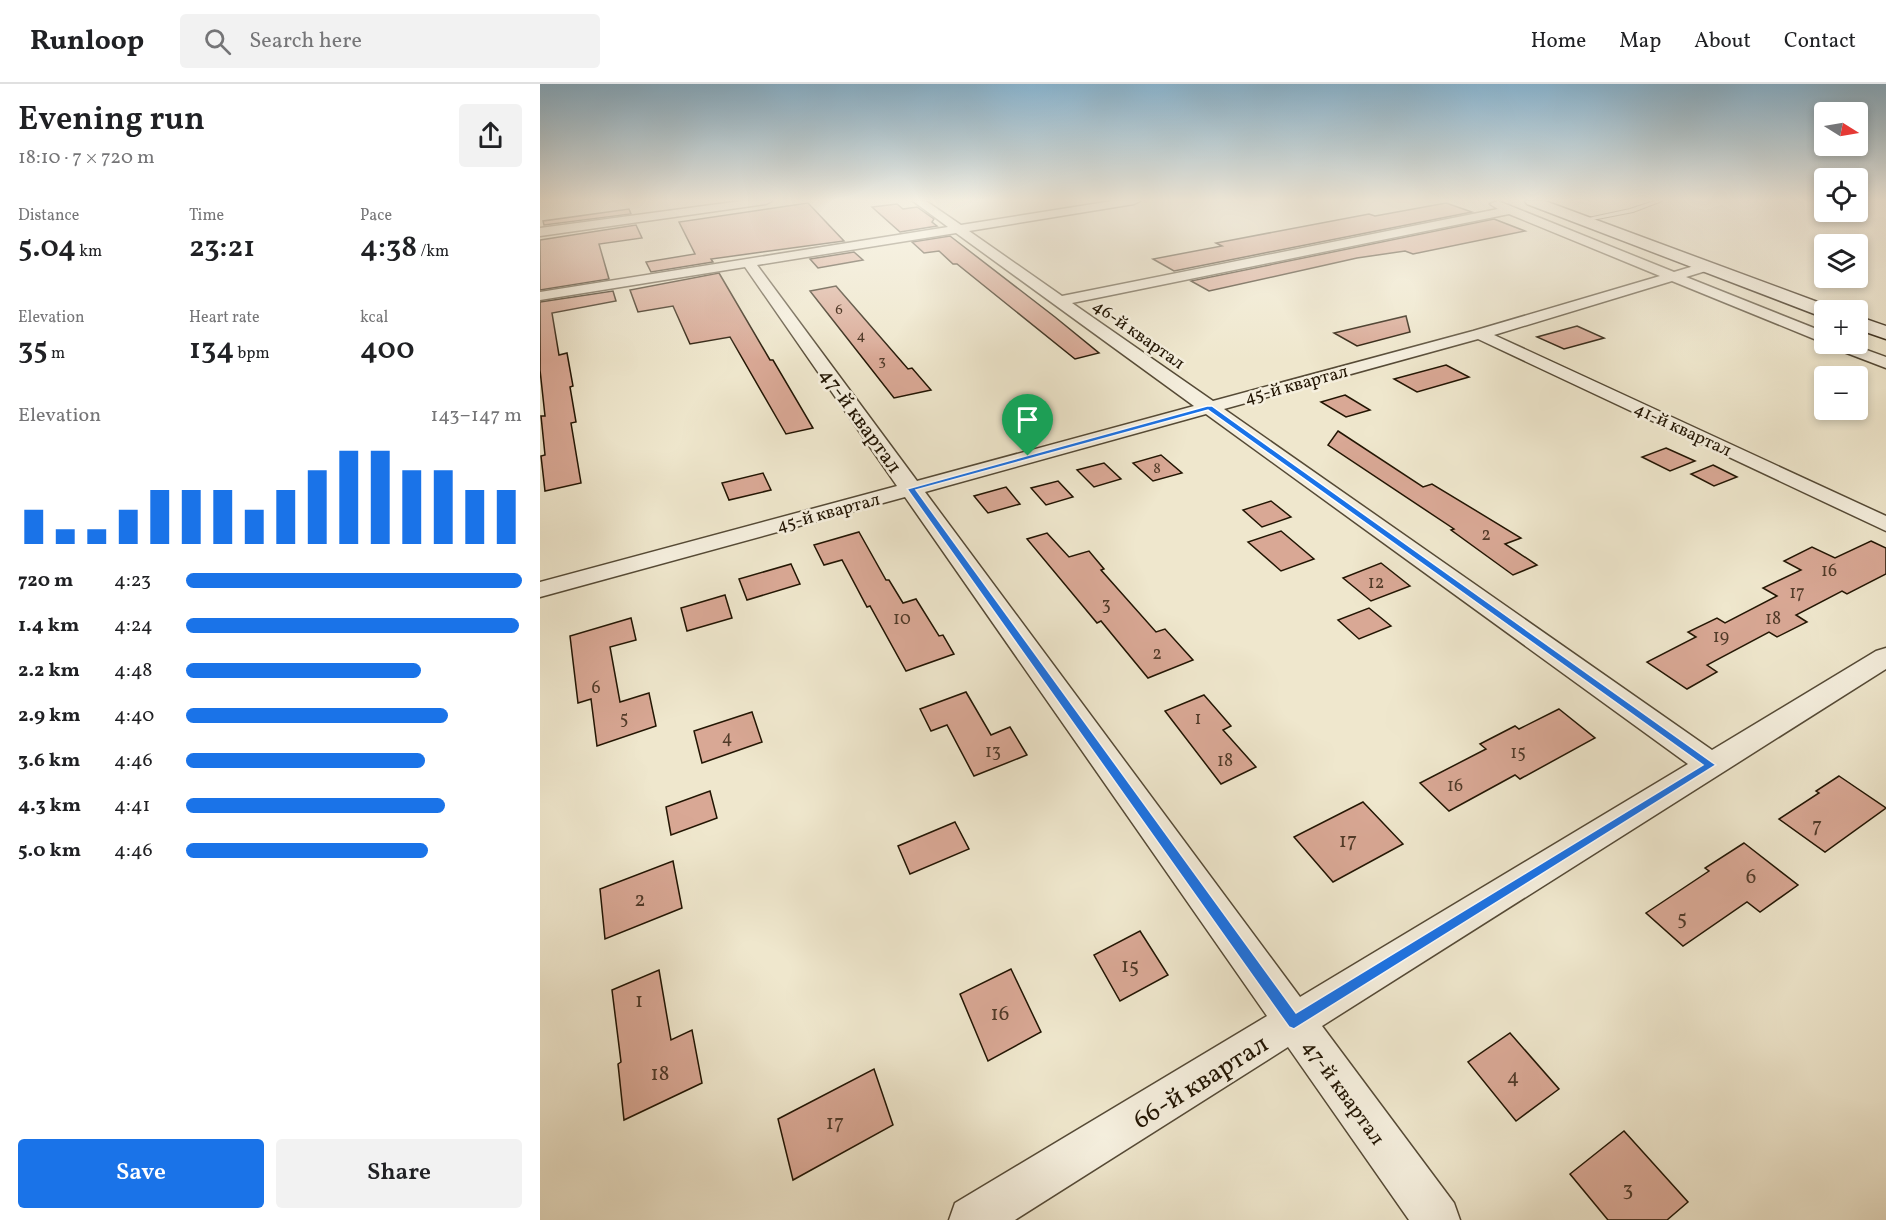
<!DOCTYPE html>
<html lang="en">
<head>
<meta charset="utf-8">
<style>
  body { margin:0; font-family:Vollkorn,serif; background:#f2f2f2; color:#202124; height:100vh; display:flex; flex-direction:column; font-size:22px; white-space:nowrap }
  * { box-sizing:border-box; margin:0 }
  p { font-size:20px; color:#757577 }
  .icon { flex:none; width:33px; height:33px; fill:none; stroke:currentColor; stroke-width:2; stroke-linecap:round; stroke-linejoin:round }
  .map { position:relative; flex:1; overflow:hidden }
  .drawer { display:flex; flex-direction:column; background:#fff; width:540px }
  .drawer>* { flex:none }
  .needle { width:39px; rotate:101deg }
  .tools { position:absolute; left:1274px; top:18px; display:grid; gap:12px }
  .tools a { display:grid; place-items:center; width:54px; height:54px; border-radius:6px; background:#fff; box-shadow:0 3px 9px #0003; font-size:30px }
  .pin { position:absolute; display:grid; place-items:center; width:51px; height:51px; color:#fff; margin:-62px -26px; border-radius:50% 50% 50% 0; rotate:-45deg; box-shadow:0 0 6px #0007 }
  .pin .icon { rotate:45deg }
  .round { display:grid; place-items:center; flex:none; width:63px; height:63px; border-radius:6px; background:#f2f2f2 }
  .head { display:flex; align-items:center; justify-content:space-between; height:102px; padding:0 18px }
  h1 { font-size:33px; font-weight:600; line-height:45px }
  .figures { display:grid; grid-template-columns:repeat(3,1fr); gap:9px; height:102px; padding:6px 18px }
  .figures div { display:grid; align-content:center }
  .figures b { font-size:30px; font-weight:600 }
  .figures small { font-size:16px; font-weight:400 }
  .figures p { font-size:16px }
  .chart { height:168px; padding:12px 18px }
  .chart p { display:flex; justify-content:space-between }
  .chart svg { width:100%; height:108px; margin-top:6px; stroke:#1a73e8; stroke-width:6 }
  .button { display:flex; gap:12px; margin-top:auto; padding:12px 18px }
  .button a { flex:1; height:69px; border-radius:6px; background:#1a73e8; color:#fff; font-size:24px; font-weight:600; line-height:69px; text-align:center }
  .button a+a { background:#f2f2f2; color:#202124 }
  ul { padding:0 18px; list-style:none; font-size:20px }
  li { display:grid; grid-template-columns:96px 72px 1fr; align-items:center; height:45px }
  li i { height:15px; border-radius:8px; background:#1a73e8 }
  header { display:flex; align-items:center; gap:36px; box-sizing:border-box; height:84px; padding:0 30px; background:#fff; border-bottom:2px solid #e0e0e0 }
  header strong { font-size:28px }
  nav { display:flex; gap:33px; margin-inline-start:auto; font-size:21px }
  .search { width:420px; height:54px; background:#f2f2f2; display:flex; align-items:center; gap:15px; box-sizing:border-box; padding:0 21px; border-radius:6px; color:#757577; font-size:22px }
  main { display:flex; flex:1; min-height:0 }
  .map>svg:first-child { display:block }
</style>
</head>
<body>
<header>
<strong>Runloop</strong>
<div class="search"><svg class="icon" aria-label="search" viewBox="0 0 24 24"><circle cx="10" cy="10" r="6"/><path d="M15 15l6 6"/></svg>Search here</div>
<nav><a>Home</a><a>Map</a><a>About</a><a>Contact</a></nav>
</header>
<main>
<section class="drawer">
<div class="head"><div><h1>Evening run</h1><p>18:10 · 7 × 720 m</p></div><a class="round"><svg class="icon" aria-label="share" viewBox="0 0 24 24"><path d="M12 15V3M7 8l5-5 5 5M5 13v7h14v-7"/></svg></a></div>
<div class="figures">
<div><p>Distance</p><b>5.04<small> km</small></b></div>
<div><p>Time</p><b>23:21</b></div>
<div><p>Pace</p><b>4:38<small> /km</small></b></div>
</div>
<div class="figures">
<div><p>Elevation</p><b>35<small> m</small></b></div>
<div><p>Heart rate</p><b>134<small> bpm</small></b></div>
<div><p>kcal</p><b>400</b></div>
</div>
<div class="chart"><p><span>Elevation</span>143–147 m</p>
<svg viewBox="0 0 160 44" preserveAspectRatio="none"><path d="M5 44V30M15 44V38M25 44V38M35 44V30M45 44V22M55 44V22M65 44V22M75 44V30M85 44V22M95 44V14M105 44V6M115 44V6M125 44V14M135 44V14M145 44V22M155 44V22"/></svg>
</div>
<ul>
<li><b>720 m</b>4:23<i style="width:100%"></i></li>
<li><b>1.4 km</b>4:24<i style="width:99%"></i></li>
<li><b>2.2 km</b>4:48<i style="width:70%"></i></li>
<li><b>2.9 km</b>4:40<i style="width:78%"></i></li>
<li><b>3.6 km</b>4:46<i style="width:71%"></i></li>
<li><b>4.3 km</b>4:41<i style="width:77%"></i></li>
<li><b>5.0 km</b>4:46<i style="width:72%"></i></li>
</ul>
<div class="button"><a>Save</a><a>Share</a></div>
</section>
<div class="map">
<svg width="1346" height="1136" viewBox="0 0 1346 1136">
  <rect width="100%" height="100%" fill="#efe7cd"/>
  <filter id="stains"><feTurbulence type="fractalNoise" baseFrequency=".00333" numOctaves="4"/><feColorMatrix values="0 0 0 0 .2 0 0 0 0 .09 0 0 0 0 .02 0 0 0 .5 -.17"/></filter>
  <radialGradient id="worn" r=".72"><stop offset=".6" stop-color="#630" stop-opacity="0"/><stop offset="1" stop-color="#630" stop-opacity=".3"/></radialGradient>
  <g fill="#d9a895" stroke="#221503" stroke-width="1.5">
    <path d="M268,119l36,38 -133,18 2,3 -62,10 -5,-10 49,-8 -16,-32z"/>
    <path d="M906,119l26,9 -298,59 -21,-12 69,-13 -6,-3 153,-29 6,2z"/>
    <path d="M357,120l6,5 14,-2 17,12 -2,3 5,4 -37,6 -28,-25z"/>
    <path d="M89,125l2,5 -87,11 -1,-4z"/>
    <path d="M954,135l31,12 -112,23 -8,-3 -48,7 -148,33 -18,-10z"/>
    <path d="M96,141l6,13 -43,6 10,35 -69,11v-50z"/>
    <path d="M410,152l105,81 44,36 -24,6 -118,-95h-4l-14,-13 -15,2 -12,-11z"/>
    <path d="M314,168l9,8 -45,8 -8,-9z"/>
    <path d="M179,189l51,87h3l40,68 -27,6 -56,-97 -40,7 -17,-38 -35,6 -8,-22z"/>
    <path d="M296,202l72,83 4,-1 19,22 -37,8 -84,-107z"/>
    <path d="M73,207l3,10 -64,12 7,42 8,-2 6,33 -3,1 6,35 -5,1 10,60 -36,8 -4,-35 4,-1 -4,-39h4l-5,-46v-68z"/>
    <path d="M866,232l4,16 -53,14 -23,-13z"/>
    <path d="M1037,242l27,12 -40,11 -27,-12z"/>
    <path d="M906,281l23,12 -52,15 -23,-13z"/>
    <path d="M805,311l25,15 -24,7 -25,-15z"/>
    <path d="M798,347l85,56 9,-3 89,54 -16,6 32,21 -24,10 -62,-45 3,-1 -126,-84z"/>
    <path d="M1126,364l29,13 -25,10 -28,-14z"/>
    <path d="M621,371l21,18 -29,8 -20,-18z"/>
    <path d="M564,379l17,16 -27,8 -17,-17z"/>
    <path d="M1173,381l24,12 -23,9 -23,-12z"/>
    <path d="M223,389l8,17 -42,10 -7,-17z"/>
    <path d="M518,397l15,16 -27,8 -15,-17z"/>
    <path d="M466,403l14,17 -32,9 -14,-17z"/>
    <path d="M731,417l20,16 -29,10 -19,-17z"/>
    <path d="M741,447l33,28 -33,12 -33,-29z"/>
    <path d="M319,448l27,48h3l14,23 13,-4 23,37 4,-1 11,19 -48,17 -36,-65 -3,1 -25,-47 -18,5 -10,-20z"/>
    <path d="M507,449l22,24 20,-6 15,18 -3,1 55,62 9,-3 28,31 -45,18 -47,-57 -4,2 -70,-84z"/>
    <path d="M1331,457l15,7v26l-39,20 -5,-3 -46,24 11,7 -30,15 -8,-5 -62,33 10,7 -30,17 -40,-27 49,-25 -8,-5 29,-14 8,5 52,-27 -14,-8 38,-18 -17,-9 28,-14 23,11z"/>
    <path d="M841,479l29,23 -39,15 -28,-23z"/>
    <path d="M251,480l9,20 -53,16 -8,-21z"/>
    <path d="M185,511l7,23 -45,13 -6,-23z"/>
    <path d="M829,524l22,18 -32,13 -21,-19z"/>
    <path d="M91,534l5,22 -26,7 10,55 29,-9 7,33 -59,20 -6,-47 -13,4 -8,-67z"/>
    <path d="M426,608l25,43 19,-8 17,28 -53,21 -27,-51 -16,6 -11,-22z"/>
    <path d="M664,611l27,31 -8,4 33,37 -35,17 -56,-73z"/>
    <path d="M1019,625l36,29 -75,41 -5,-4 -66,36 -29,-28 66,-34 -6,-5 35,-18 4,3z"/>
    <path d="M212,628l10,30 -60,21 -8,-32z"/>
    <path d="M1299,692l47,32 -61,44 -46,-33 40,-26 -3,-2z"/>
    <path d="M170,707l7,27 -46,17 -5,-28z"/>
    <path d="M823,718l40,42 -70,38 -39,-45z"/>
    <path d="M415,738l14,27 -59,25 -12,-28z"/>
    <path d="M1204,759l54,42 -38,27 -13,-10 -64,44 -37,-33 63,-42 -4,-3z"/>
    <path d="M133,777l9,47 -77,31 -5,-50z"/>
    <path d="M600,847l28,44 -48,26 -26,-46z"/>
    <path d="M471,885l30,63 -53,29 -28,-67z"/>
    <path d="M119,886l12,70 21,-10 10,53 -78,37 -6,-56 3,-2 -9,-72z"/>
    <path d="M970,949l49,56 -43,32 -48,-59z"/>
    <path d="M334,985l19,56 -100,55 -15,-61z"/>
    <path d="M1084,1047l64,71 -21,18h-59l-38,-46z"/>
  </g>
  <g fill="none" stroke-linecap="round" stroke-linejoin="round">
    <g stroke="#554a36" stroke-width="2">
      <path id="lane" d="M1114,117h8l-29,11 -51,10 -3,-2 51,-11z"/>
    </g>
    <g stroke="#554a36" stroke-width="3">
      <g id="street">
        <path d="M201,117h31l-6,3 -226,32v-8z"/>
        <path d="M373,117h13l35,24 151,-24h28l-6,3 -165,27 93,65 436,-87 -8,-5 8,-3 176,71 30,-9 5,1 2,3 -2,3 -23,7 138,55v11l-152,-62 -178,54 392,181v15l-408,-192 -254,70 488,341 164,-99 10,-3v21l-564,357 132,177 6,17h-51l-121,-173 -273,173h-66l6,-17 312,-187 -362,-519 -365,100v-15l357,-96 -152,-219 -205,33v-8l408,-65zM969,130l151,62 -187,55 -260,70 -141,-98zM416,149l238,173 -277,75 -160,-216zM666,330l482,350 -388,233 -375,-505z"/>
        <path d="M1289,260h21l36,13v11l-55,-21z"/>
      </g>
    </g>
    <g stroke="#221503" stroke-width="3">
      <g id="secondary">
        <path d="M985,117h20l286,106 2,3h-9v7l-7,-2 -290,-111z"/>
        <path d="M1317,232l29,10v13l-29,-10z"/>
      </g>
    </g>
    <use href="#lane" fill="#f5efde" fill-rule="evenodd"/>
    <use href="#street" fill="#f5efde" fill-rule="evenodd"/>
    <use href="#secondary" fill="#f5efde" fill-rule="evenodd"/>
  </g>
  <linearGradient id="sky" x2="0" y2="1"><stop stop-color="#89b8d6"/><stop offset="0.42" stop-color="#f8f4e8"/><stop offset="1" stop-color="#f8f4e8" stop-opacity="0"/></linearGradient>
  <rect width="1346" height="276" fill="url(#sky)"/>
  <path fill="#1a73e8" stroke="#fff" stroke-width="1.5" fill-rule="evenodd" d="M667,322h5l504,359 -422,264 -5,-2 -382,-538zM668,326l495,355 -407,248 -380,-523z"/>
  <g text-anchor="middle" stroke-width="5" stroke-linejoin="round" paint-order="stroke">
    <g font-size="15" fill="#503a28">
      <text x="299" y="230">6</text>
      <text x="321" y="256">4</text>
      <text x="342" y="281">3</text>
      <text x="617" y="389">8</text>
    </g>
    <g font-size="18" fill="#221503" stroke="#f5efde">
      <text transform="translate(599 250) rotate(35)" y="6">46-й квартал</text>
      <text transform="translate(756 300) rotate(-15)" y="6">45-й квартал</text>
      <text transform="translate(1143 345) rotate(25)" y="6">41-й квартал</text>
      <text transform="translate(288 428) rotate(-15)" y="6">45-й квартал</text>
    </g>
    <g font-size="18" fill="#503a28">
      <text x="946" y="456">2</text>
      <text x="1289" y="492">16</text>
      <text x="836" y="504">12</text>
      <text x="1257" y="514">17</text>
      <text x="566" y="526">3</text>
      <text x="362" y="540">10</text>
      <text x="1233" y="540">18</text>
      <text x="1181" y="558">19</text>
      <text x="617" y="575">2</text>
      <text x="56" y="609">6</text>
      <text x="84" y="640">5</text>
      <text x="658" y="640">1</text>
      <text x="187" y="659">4</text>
      <text x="453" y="673">13</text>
      <text x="978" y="674">15</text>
      <text x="685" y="682">18</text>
      <text x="915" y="707">16</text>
    </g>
    <g font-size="21" fill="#221503" stroke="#f5efde">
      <text transform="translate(321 336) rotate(54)" y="7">47-й квартал</text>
      <text transform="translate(804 1008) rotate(54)" y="7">47-й квартал</text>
    </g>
    <g font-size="21" fill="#503a28">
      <text x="1277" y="748">7</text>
      <text x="808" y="763">17</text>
      <text x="1211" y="799">6</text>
      <text x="100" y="822">2</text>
      <text x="1142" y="840">5</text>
      <text x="590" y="888">15</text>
      <text x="99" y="923">1</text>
      <text x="460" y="936">16</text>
      <text x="120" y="996">18</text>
      <text x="973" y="999">4</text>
      <text x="295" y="1045">17</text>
      <text x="1088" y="1111">3</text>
    </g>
    <g font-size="26" fill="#221503" stroke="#f5efde">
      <text transform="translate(660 997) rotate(-32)" y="9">66-й квартал</text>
    </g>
  </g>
  <rect width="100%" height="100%" filter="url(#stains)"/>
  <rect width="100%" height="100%" fill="url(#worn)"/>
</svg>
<div class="tools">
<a><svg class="needle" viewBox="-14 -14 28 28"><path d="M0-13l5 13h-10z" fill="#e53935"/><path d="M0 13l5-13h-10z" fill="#757577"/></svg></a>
<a><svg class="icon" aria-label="locate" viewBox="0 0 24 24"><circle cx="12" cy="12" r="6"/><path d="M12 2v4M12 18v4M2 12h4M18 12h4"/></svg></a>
<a><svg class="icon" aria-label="layers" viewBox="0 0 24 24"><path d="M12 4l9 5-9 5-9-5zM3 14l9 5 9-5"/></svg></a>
<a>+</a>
<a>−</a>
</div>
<div class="pin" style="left:488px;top:372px;background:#1e9e55"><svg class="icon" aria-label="arrive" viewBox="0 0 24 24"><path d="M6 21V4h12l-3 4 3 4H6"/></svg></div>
</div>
</main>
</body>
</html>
